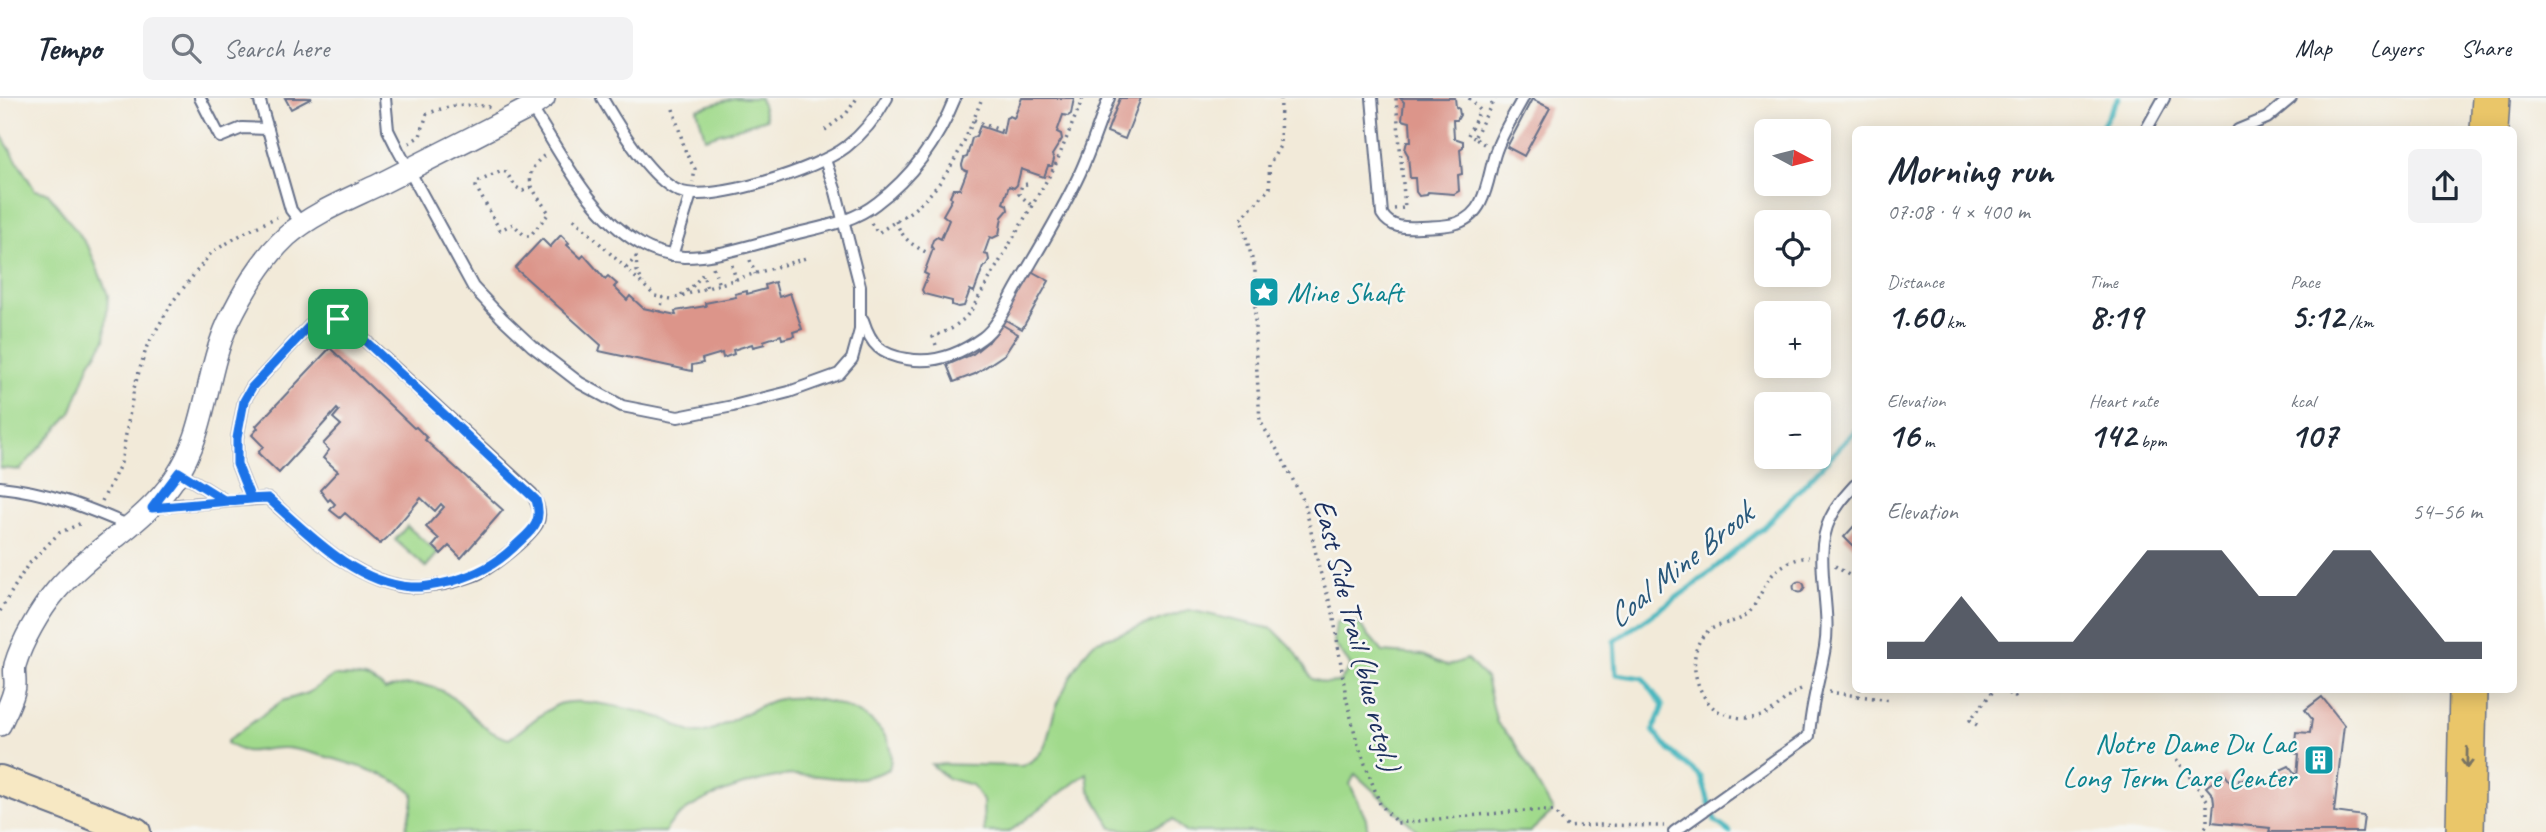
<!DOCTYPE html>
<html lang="en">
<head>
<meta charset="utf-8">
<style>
  body { margin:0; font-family:Caveat,sans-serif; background:#f2f2f3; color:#1f2937; height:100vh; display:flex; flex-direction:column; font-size:26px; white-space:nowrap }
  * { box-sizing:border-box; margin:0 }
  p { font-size:23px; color:#747a83 }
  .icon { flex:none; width:38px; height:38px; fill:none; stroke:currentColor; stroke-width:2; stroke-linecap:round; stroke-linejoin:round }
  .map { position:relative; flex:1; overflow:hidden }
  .details { position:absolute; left:1852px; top:28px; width:665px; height:567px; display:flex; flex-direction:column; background:#fff; border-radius:10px; box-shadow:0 4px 18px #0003 }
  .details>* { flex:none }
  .needle { width:46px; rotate:97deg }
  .controls { position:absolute; left:1754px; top:21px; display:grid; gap:14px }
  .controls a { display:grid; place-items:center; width:77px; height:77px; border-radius:10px; background:#fff; box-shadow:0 4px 18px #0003; font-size:35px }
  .pin { position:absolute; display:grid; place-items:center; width:60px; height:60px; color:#fff; margin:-30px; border-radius:14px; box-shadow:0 4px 10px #0006 }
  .round { display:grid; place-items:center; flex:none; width:74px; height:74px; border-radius:10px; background:#f2f2f3 }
  .headline { display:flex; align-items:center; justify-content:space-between; height:119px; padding:0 35px }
  h1 { font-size:38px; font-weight:700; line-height:52px }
  .stats { display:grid; grid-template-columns:repeat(3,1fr); gap:10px; height:119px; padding:7px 35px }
  .stats div { display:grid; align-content:center }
  .stats b { font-size:35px; font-weight:700 }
  .stats small { font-size:19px; font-weight:400 }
  .stats p { font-size:19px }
  .chart { height:196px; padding:14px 35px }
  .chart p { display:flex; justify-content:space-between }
  .chart svg { width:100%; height:126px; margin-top:7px; fill:#111827; opacity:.7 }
  header { display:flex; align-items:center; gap:42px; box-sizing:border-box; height:98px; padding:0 35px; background:#fff; border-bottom:2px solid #e0e1e3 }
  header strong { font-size:33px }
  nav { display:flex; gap:38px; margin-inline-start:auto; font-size:24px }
  .search { width:490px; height:63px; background:#f2f2f3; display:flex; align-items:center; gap:18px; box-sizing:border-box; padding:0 24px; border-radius:10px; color:#747a83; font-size:26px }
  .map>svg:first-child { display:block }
</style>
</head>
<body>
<header>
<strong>Tempo</strong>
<div class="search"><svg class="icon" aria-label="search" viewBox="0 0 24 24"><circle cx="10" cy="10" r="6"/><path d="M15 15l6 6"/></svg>Search here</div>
<nav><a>Map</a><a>Layers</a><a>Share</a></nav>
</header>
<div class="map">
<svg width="2546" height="734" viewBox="0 0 2546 734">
  <rect width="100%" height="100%" fill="#f6f6f2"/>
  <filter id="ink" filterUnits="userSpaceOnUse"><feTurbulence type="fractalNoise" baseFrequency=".0143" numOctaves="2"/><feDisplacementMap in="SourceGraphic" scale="14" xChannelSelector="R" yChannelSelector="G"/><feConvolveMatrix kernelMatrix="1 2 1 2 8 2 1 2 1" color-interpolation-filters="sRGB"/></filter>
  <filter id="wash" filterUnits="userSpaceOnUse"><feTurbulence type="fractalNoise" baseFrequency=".00686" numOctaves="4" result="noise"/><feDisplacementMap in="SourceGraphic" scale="28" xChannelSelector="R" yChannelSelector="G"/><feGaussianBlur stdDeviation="1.57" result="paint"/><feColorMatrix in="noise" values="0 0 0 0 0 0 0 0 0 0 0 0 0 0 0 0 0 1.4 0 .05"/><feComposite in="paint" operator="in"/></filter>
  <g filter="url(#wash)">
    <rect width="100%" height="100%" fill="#f2ead9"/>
    <g fill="#a1da8c" stroke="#5e8475" stroke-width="2">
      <path d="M734,0h26l6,21 -61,19 -8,-29z"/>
      <path d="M0,35l35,57 13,3 41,55 19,47 -3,45 -15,23 -19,50 -51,57 -20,-2z"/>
      <path d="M407,428l31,27 -12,14 -31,-27z"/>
      <path d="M1189,512l84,19 22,22 17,28 13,4 14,-1 12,-16 -17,-23 2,-21 22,1 25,29 39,3 26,11 19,-7 19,19 11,45 16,17 40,71 -23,21h-111l-64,-58 -5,10 16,35 2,13h-183l-12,-12c-27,12 -32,12 -61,8l-23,-39 -2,-16 -78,59h-25l-1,-31 -11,-16 -25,-7 -16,-14 91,2c28,-12 24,-28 32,-53 7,-19 27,-59 41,-71z"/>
      <path d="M333,578c19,0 40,-1 52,14 11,-5 19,-5 32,-5 44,0 53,45 92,54 16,-11 31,-26 48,-34 22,-10 82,6 105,13 12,4 23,15 35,15 17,1 57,-27 78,-33 39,-10 130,14 114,69 -37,18 -58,5 -95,6 -34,1 -114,26 -129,57h-260c2,-11 9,-26 8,-37 -3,-17 -110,-47 -129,-47 -24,-1 -34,11 -57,-5l1,-3 54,-39 26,-8z"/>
    </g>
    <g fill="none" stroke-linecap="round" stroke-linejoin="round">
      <g stroke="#48b7bf" stroke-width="5">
        <path d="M2100,32l18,-32"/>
        <path d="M1730,734l-15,-11 -14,-44 -32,-27 -16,-19 10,-25 -20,-28 -27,-4 -2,-33 79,-55 70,-58 92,-97"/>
      </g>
    </g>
    <g id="blocks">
      <g fill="#dc958a">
        <path d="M285,0h27l-21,11z"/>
        <path d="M1022,0h52l-3,16 -3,2 -5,-1 -6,17 4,2 1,5 -10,16 2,4 -2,7h-4l-4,11 -23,-8 -4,16 -3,3 -5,-2 -6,17 4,2 1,5 -6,7 -3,18 -6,3 -3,-1 -6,17 4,1 1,5 -3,6 -3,1 -9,25 -4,-2 -6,16 -6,1 -6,-2v-4l-28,-7 -2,-4 6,-15 -4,-2 9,-24 -2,-3 2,-6 4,-3 4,2 8,-19 -6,-5 9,-16 -2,-3 3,-7h7l7,-18 -4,-2 -1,-4 2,-7 3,-1 5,-19 4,-2 4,-10 23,8 3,-16 4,-2 4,2z"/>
        <path d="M1120,0h21l-16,41 -18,-7z"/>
        <path d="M1400,0h55l1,9 3,2 1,6 -3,5h-4l1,18 9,3v6l-3,2 2,25 -4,1 1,16 -5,3 -26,-2 -1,3 -8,1 -3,-4 -1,-14h-5l-2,-23 -3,-5 2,-9h4l-1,-19 -8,-2 2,-18z"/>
        <path d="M1532,1l18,9 -26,48 -17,-9z"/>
        <path d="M561,137l8,8 -2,2 14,13 3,-3 21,24 3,-3 9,8 -3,3 13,13 3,-4 13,12 33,7 -1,-4 31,-5 -1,-3 31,-6 -1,-3 12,-3v3l19,-5 -1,-4 10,-3 4,15 11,-4 12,36 -9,3 1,4 -12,3 -1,-4 -18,6 2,3 -12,3 -1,-3 -19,6 1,4 -11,4 -1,-5 -20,6 1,4 -11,2v6l-93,-20 2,-6 -86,-77 27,-29 8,8z"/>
        <path d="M1031,173l18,10 -27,48 -18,-10z"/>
        <path d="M1001,226l17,10 -13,20 -30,20 -21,8 -7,-17 26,-11 17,-14z"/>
        <path d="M330,250l84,80 2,-1 11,11 -2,2 78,70 -42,48 -12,-12 -8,8 -8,-8 6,-7 -13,-12 18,-20 -3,-3 -6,7 -14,-13 -34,40 -7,6 -35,-31 -5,5 -10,-8 5,-6 -5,-5 -2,2 -8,-11 18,-19 -15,-13 6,-8 -6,-6 18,-19 -8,-7 6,-7 -2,-2 -58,64 -21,-20 5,-7 -11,-11 6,-7 -2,-2z"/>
        <path d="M1855,427v23l-11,-11z"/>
        <circle cx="1799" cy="489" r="5.5"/>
        <path d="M2322,599l22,28 -10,87 30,4 -2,16h-93l1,-4 -58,-6 2,-19 -1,-8 -7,-8 18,-14 10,14 4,1 1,-9 33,3 4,-10 11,-5 2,-1 8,10 2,-22 -5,-1 2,-21 14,1 2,-14 -7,-9z"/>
      </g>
    </g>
  </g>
  <g filter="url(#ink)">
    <use href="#blocks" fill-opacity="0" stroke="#667089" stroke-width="2"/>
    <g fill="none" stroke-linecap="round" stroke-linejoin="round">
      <g stroke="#667089" stroke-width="14">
        <g id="lane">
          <path d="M200,0l20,39 22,-9 26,1"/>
          <path d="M259,0l32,112 12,15"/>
          <path d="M385,0l3,32 10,20 75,137 29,31 30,28 48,37 42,23 56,11 55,-11 56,-14 50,-18 13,-15 8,-29v-44l-24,-94 -11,-32"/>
          <path d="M602,0c15,26 49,82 77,93 33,13 140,-23 167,-44 18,-14 30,-29 41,-49"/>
          <path d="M1372,0l10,116c8,14 23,14 38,13 12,-1 26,0 37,-4 31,-10 30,-47 39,-72 6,-18 18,-36 27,-53"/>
          <path d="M531,9c31,47 57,106 108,136 12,8 30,13 45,14 34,0 67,-12 99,-20 31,-9 68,-13 94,-34 36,-27 61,-63 78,-105"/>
          <path d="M2146,32l18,-32"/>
          <path d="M2238,32l29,-12 24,-20"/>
          <path d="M672,158l19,-62"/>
          <path d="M863,222c8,25 18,35 44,39 27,5 53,-5 75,-21 16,-11 26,-36 36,-53 21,-36 44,-73 62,-112 11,-24 19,-50 29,-75"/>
          <path d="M179,374l45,28"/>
          <path d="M0,389c49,5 86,20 130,39"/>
          <path d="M154,409l114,-9c38,34 80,78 133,88 23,4 52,-3 74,-11 15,-6 53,-36 62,-51 5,-10 0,-22 -5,-30l-186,-171 -16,-6 -15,3 -63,67 -8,14 -7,37v26l14,35"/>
          <path d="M1674,734l135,-96c2,-33 11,-58 16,-89 7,-40 -13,-91 5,-128 6,-13 15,-23 25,-34"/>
        </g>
      </g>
      <g stroke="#667089" stroke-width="24">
        <path id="street" d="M0,627c5,-11 11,-22 14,-34 3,-8 -1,-18 1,-26 7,-24 25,-55 41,-74 36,-43 88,-66 119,-113 32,-46 30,-104 53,-155 15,-31 33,-63 59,-87 26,-23 62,-37 93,-52 50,-25 101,-51 151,-77l13,-9"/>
      </g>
      <g stroke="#667089" stroke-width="32">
        <path id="secondary" d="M0,682l136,52"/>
      </g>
      <g stroke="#667089" stroke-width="40">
        <g id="highway">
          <path d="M2489,32l2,-32"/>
          <path d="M2465,734l3,-142"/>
        </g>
      </g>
      <g stroke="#667089" stroke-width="3.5" stroke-dasharray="2 5" stroke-linecap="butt">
        <path d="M1281,0l-1,48 -11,19 1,23 -29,31 14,50v72l5,80 22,37 23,46 14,64 14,45 13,84 11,45 23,62 17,19 123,-12h33l15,16 29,-2 67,1"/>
        <path d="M1469,0l11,12 -12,25 6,3"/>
        <path d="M673,11l13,44 9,16 -2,13"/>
        <path d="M974,22l28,11"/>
        <path d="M825,32l21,-16 11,-16"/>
        <path d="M409,45l11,-7 7,-22c21,-9 41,-11 63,-7"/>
        <path d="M1484,46l-10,-6 21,-40"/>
        <path d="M1027,86l-5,1 -3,9 14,13"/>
        <path d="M531,89l-8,4 -7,-4 -10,-15 -4,-1 -25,11 -1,5 24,43 13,-6 12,12h5l19,-23c-16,-23 -31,-37 -3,-59"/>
        <path d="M1394,111l11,-1 -9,-110"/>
        <path d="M574,121l81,77 16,3 135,-41"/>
        <path d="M896,123c6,18 17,25 34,33"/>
        <path d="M871,125l7,10c10,-7 22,-14 32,-21 38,-28 56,-72 72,-114"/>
        <path d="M750,162l5,14"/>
        <path d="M732,167l4,15"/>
        <path d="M713,169l6,18"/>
        <path d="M626,170l10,-11 1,14 6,12"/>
        <path d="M681,197l10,-7 12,-14 4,15"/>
        <path d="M660,214l3,-15"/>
        <path d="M936,247l-3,-8 18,-8 14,-11 7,-9 83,-143 28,-68"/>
        <path d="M102,403l19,-38 13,-75 13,-42 26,-45 39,-49 32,-19 33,-16"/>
        <path d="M1835,468l20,13"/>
        <path d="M0,513l27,-45 32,-33 25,-11"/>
        <path d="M1801,591c-21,10 -26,30 -56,29 -9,0 -23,-4 -30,-9 -20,-16 -28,-53 -12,-73 11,-14 31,-11 43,-21 7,-5 11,-15 15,-22 10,-22 24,-33 48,-36"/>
        <path d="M2002,592l13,7 5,-7"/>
        <path d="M1829,594l29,4 2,-6"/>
        <path d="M1858,598l33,4"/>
        <path d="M1977,627l-7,-5 24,-30"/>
        <path d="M2168,650l39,52v25l-5,7"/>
      </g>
      <use href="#lane" stroke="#fff" stroke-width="10"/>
      <use href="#street" stroke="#fff" stroke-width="21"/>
      <use href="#secondary" stroke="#f7e8c3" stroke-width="28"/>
      <use href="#highway" stroke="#eac669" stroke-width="37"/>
    </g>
    <defs><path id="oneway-shaft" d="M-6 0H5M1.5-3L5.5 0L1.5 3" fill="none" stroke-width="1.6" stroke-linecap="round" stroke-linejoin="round" transform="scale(1.75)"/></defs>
    <use stroke="#787363" href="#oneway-shaft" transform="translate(2467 660) rotate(91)"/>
  </g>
  <g fill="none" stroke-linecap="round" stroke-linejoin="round" filter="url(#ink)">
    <g stroke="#fff" stroke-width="14">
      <path id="route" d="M338,221l-12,-2 -11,3 -63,67 -8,14 -7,37v26l14,35 -99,9 27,-36 45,28 44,-2c40,35 86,85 143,89 14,1 28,-3 42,-6 24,-7 42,-16 60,-33 16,-16 31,-23 23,-48l-190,-177 -8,-4"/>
    </g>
    <use href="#route" stroke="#1a73e8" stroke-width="9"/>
  </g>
  <defs>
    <g id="sight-square" transform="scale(1.575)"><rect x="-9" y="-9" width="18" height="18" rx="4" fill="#0f9aa8" stroke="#f6f6f2"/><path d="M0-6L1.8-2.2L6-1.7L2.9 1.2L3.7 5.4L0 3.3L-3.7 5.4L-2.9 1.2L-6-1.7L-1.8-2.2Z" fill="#fff"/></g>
    <g id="building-square" transform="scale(1.575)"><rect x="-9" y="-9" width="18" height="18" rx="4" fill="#0f9aa8" stroke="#f6f6f2"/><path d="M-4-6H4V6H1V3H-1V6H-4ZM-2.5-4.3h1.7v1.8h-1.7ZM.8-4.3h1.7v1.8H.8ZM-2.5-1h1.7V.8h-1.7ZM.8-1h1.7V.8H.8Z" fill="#fff"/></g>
  </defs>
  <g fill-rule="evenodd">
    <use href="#sight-square" x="1264" y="194"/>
    <use href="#building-square" x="2319" y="662"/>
  </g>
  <g text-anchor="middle" stroke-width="5" stroke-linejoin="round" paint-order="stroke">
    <g font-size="30" fill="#0d838f" stroke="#f6f6f2" text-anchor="start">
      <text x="1287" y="204">Mine Shaft</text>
      <text x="2296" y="655" text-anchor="end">Notre Dame Du Lac<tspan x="2296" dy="34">Long Term Care Center</tspan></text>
    </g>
    <g font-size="30" fill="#1b2f5e" stroke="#f6f6f2">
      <text transform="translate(1357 537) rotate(76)" y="10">East Side Trail (blue rctgl.)</text>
    </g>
    <g font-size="32" font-style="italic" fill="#28587b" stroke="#f6f6f2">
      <text transform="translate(1679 467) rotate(-39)" y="11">Coal Mine Brook</text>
    </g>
  </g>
</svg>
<div class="controls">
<a><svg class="needle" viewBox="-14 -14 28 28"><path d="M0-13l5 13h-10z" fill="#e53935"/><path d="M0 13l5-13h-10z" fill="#747a83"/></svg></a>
<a><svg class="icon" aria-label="locate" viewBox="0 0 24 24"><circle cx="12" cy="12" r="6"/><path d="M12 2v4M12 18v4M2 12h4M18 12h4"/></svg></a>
<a>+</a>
<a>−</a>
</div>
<div class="pin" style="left:338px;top:221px;background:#1e9e55"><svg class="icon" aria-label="arrive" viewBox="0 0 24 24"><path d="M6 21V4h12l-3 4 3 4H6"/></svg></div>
<section class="details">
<div class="headline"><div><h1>Morning run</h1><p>07:08 · 4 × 400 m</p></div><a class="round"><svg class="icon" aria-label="share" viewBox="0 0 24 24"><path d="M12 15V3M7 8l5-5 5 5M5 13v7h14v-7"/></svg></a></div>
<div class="stats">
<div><p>Distance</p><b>1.60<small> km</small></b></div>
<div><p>Time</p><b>8:19</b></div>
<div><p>Pace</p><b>5:12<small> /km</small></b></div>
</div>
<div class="stats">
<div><p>Elevation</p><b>16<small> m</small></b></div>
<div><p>Heart rate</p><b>142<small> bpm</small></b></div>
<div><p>kcal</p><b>107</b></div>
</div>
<div class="chart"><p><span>Elevation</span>54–56 m</p>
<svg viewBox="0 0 160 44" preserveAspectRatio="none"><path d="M0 44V38L10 38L20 22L30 38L40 38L50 38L60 22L70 6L80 6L90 6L100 22L110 22L120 6L130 6L140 22L150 38L160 38V44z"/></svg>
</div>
</section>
</div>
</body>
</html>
